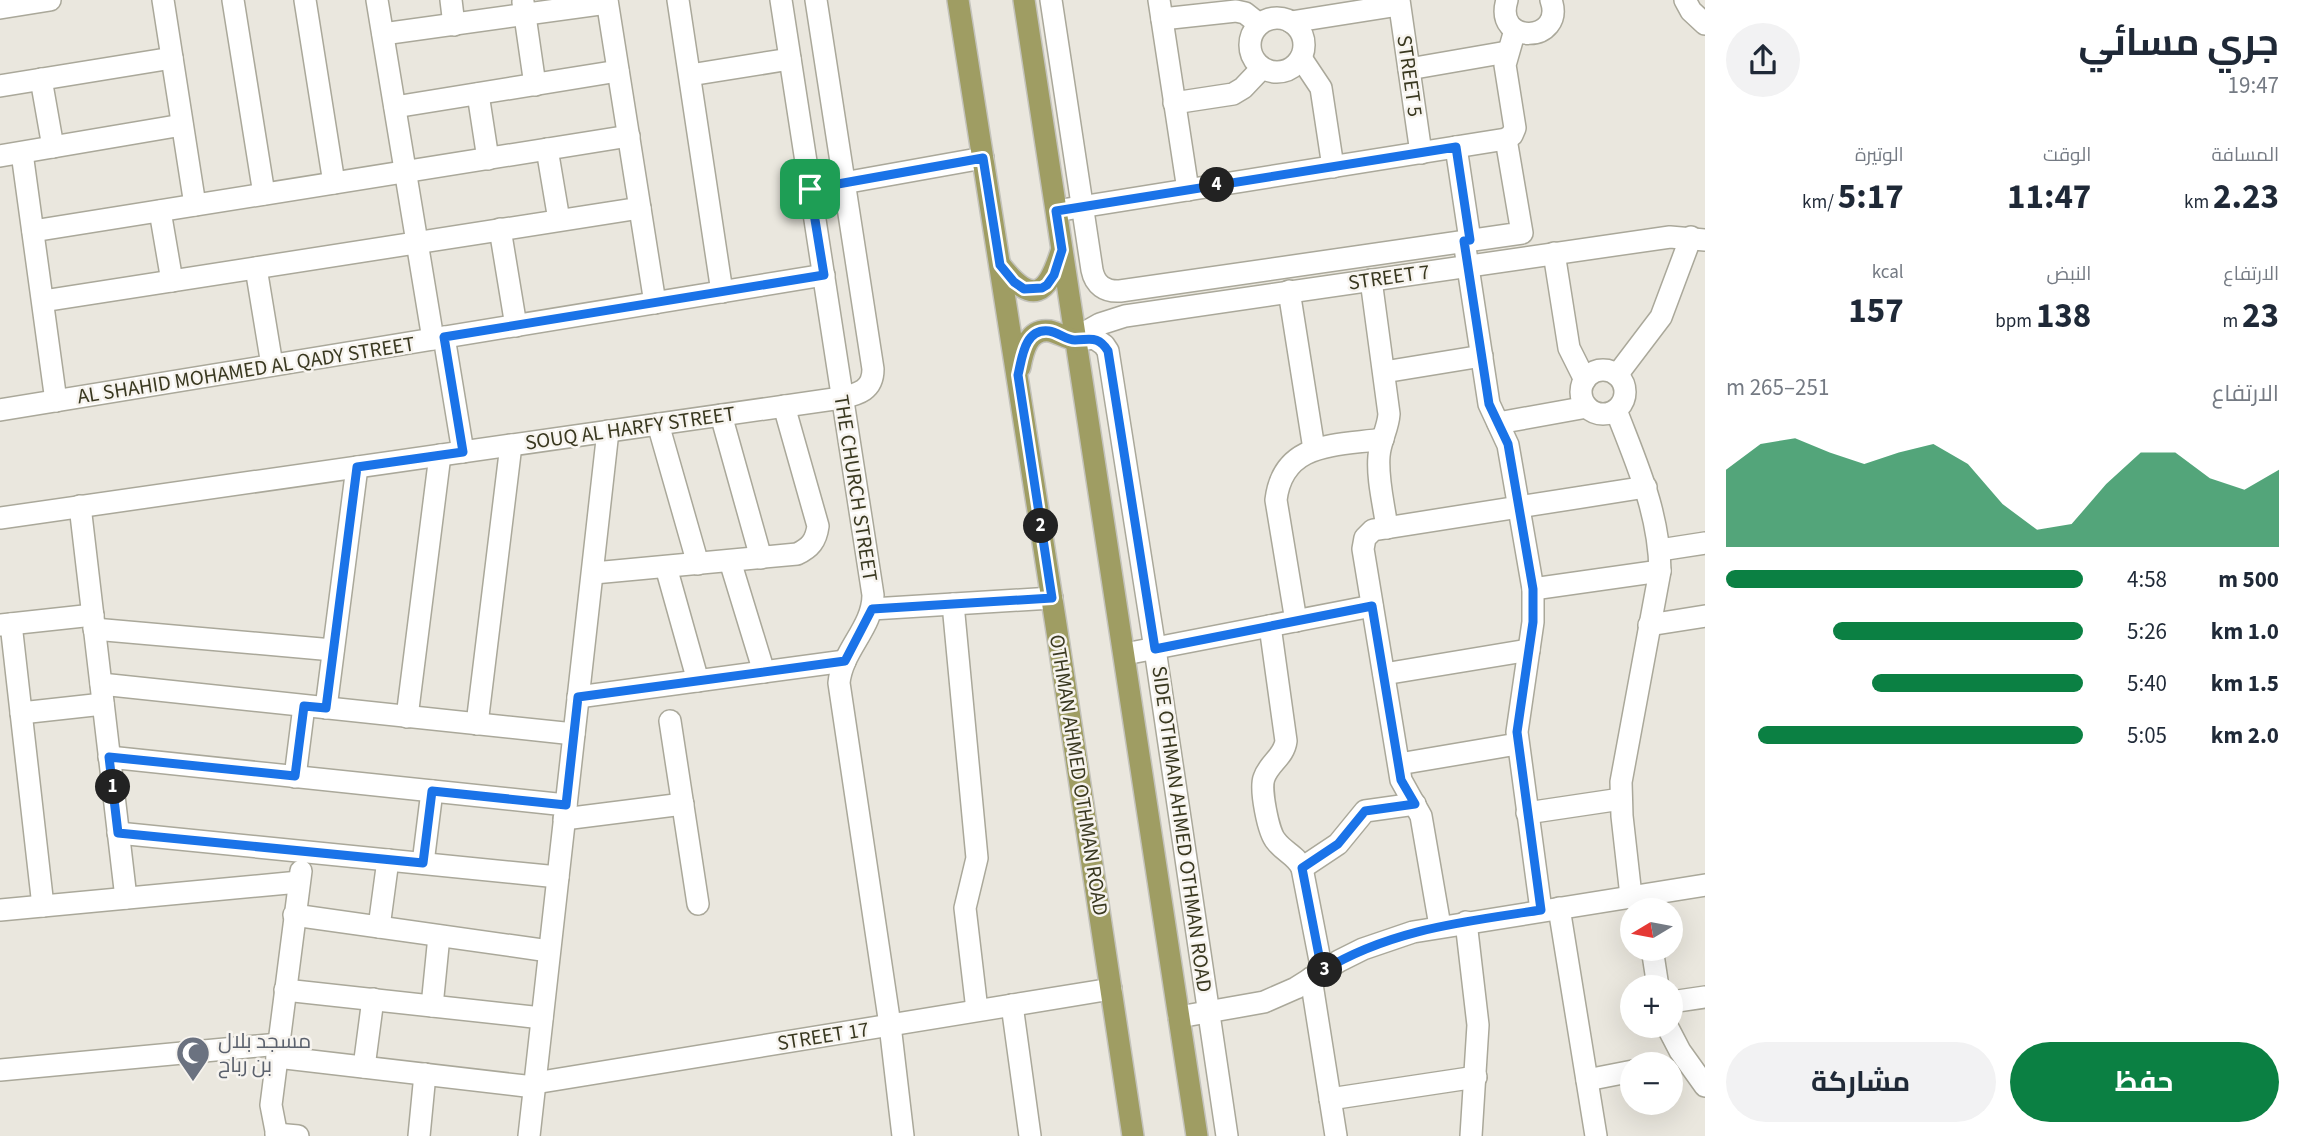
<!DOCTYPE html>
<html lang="ar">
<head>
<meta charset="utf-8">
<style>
  body { margin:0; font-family:"Source Sans 3",Cairo,sans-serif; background:#f2f2f3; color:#1f2937; direction:rtl; height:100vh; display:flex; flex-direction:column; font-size:26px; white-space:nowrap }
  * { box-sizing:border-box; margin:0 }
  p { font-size:23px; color:#747a83 }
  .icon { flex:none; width:38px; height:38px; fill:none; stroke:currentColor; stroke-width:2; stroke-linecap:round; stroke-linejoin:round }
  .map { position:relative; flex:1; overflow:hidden; direction:ltr }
  .side { display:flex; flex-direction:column; background:#fff; width:595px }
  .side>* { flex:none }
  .needle { width:46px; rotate:260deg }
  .fabs { position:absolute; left:1620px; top:898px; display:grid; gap:14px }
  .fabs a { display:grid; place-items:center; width:63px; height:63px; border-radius:50%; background:#fff; box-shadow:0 7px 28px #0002; font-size:35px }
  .pin { position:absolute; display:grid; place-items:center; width:60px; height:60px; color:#fff; margin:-30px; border-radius:14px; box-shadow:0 4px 10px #0006 }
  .km { position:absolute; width:35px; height:35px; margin:-18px; border-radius:50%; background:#222; color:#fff; font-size:19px; line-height:35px; text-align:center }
  .round { display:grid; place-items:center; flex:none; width:74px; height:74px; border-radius:37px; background:#f2f2f3 }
  .summary { display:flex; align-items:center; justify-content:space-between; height:119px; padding:0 21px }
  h1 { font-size:38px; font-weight:700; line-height:52px }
  .metrics { display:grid; grid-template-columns:repeat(3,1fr); gap:10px; height:119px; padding:7px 21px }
  .metrics div { display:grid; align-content:center }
  .metrics b { font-size:35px; font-weight:700 }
  .metrics small { font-size:19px; font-weight:400 }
  .metrics p { font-size:19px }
  .chart { height:196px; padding:14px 21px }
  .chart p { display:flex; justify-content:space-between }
  .chart svg { width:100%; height:126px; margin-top:7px; fill:#0b8043; opacity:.7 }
  .button { display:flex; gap:14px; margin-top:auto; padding:14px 21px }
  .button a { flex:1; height:80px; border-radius:42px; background:#0b8043; color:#fff; font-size:28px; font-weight:700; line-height:80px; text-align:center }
  .button a+a { background:#f2f2f3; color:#1f2937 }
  ul { padding:0 21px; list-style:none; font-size:23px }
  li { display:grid; grid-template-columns:112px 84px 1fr; align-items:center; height:52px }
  li i { height:18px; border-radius:9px; background:#0b8043 }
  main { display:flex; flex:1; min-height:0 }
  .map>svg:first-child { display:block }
</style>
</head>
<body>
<main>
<section class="side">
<div class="summary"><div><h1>جري مسائي</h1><p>19:47</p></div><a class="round"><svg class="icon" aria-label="share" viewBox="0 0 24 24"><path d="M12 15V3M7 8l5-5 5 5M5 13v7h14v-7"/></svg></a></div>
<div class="metrics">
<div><p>المسافة</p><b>2.23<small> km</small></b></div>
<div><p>الوقت</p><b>11:47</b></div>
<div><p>الوتيرة</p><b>5:17<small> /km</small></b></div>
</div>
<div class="metrics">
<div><p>الارتفاع</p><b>23<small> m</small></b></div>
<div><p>النبض</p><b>138<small> bpm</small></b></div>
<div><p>kcal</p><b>157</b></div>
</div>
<div class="chart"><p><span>الارتفاع</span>251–265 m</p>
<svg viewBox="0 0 160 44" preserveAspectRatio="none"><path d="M0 44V17L10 8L20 6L30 11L40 15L50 11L60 8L70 15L80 29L90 38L100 36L110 22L120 11L130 11L140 20L150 24L160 17V44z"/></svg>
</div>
<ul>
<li><b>500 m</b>4:58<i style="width:100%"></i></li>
<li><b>1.0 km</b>5:26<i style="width:70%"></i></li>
<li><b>1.5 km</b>5:40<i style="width:59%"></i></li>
<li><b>2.0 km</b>5:05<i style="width:91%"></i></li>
</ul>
<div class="button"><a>حفظ</a><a>مشاركة</a></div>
</section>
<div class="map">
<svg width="1705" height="1136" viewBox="0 0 1705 1136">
  <rect width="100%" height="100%" fill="#eae7de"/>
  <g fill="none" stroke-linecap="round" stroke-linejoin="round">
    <g stroke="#aaa89a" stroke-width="24">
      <g id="minor">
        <path d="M163,0l32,205"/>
        <path d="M233,0l31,194"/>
        <path d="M305,0l29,183"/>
        <path d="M377,0l56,339"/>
        <path d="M451,0l3,25"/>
        <path d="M607,0l48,303"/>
        <path d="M678,0l44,292"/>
        <path d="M781,0l92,595c0,33 -31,55 -34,88l51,342 13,111"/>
        <path d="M1051,0l41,270c3,15 13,22 28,21l402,-58 -16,-94"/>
        <path d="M1159,0l29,190"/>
        <path d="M1399,0l22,153"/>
        <path d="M1507,0c-14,46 59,43 44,0"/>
        <path d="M1685,0l6,11 14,13"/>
        <path d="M523,2l12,83"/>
        <path d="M0,8l50,-8"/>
        <circle cx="1277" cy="45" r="27"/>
        <path d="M1162,19l74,-8 9,2 14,11"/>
        <path d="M1291,22l108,-17"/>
        <path d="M383,34l224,-31"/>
        <path d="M1301,58l20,30 12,79"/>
        <path d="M1409,69l98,-17"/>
        <path d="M690,75l100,-16"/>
        <path d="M41,79l12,68"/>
        <path d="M0,86l172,-28"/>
        <path d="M478,94l10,65"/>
        <path d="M1174,103l59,-9 10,-6 19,-20"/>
        <path d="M395,107l223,-36"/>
        <path d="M1456,147l14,93"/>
        <path d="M547,149l12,71"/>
        <path d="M22,153l34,248"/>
        <path d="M0,156l182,-31"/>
        <path d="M810,189l173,-31"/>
        <path d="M1068,209l438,-70 6,-4 3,-7 -10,-63 10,-35"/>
        <path d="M160,211l12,70"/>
        <path d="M500,229l16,97"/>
        <path d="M33,231l596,-95"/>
        <path d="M1464,241l25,163 19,41 25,144v33l-16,110 24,178"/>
        <path d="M1554,253l15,95 16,32"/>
        <path d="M256,268l16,97"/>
        <path d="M1371,280l18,134c-1,15 -9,27 -10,42 -2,23 5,49 8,72"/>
        <path d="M1289,291l25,158"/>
        <path d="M43,301l597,-93"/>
        <path d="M444,337l19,115"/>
        <path d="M1077,337l23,-13 25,-8 545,-79 35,3"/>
        <path d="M1077,340l17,-2 10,7 4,6 47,298 72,487"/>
        <circle cx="1603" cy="392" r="22"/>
        <path d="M1384,372l98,-16"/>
        <path d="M1617,375l44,-58 30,-80"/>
        <path d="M0,410l824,-135"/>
        <path d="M1616,410c21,55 43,102 44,161l-39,211 1,34 9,80"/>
        <path d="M721,415l40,143"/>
        <path d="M1498,423l89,-16"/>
        <path d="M658,424l40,140"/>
        <path d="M80,506l46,392"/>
        <path d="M0,518l841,-120c18,-4 32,-8 32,-29l-57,-369"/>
        <path d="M1660,550l45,-7"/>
        <path d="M730,561l34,111"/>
        <path d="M666,567l32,114"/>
        <path d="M594,573l203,-19c13,-6 19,-13 21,-28l-34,-120"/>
        <path d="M1533,589l127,-18"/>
        <path d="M953,604l24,254 -12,50 12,102"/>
        <path d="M872,609l180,-11"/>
        <path d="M1296,621l-20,-121c7,-59 60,-54 107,-61"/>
        <path d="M11,624l32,282"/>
        <path d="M0,625l93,-10"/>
        <path d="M1649,625l56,-9"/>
        <path d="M1270,626l16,115c-2,16 -17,22 -22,37 -4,11 4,54 12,63 8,11 20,14 26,27l20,103"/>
        <path d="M94,629l239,21"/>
        <path d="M1125,654l247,-48"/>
        <path d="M1384,674l145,-24"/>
        <path d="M101,684l473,50"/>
        <path d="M578,697l267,-36"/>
        <path d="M326,708l31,-241"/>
        <path d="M21,713l82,-9"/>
        <path d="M407,717l33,-262"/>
        <path d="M670,721l28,183"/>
        <path d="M477,724l34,-279"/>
        <path d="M109,757l457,48"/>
        <path d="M1399,764l118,-20"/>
        <path d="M295,777l9,-71"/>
        <path d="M1527,813l94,-14"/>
        <path d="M564,819l119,-15"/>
        <path d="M118,833l440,44"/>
        <path d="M423,863l9,-72"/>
        <path d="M1302,868l36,-24 27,-33 50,-7"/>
        <path d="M1559,908l37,228"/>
        <path d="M0,910l299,-28"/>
        <path d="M294,915l255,36"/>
        <path d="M1466,922l12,103 -7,111"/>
        <path d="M1440,926l-19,-110 -20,-36 -38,-231 2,-11 8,-8 273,-43"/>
        <path d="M379,927l9,-67"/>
        <path d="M1652,948l6,39"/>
        <path d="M1311,978l25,158"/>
        <path d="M285,990l257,28"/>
        <path d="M1671,1002l34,-5"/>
        <path d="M1012,1005l18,131"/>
        <path d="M432,1006l7,-70"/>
        <path d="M1179,1017l85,-15 32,-14 43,-27 24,-12 50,-17 292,-47"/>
        <path d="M1667,1026l13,25 25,35"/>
        <path d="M277,1057l257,30"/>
        <path d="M364,1067l9,-68"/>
        <path d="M0,1070l279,-26"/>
        <path d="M1587,1080l46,-9"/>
        <path d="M535,1083l576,-94"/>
        <path d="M1330,1099l146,-22"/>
        <path d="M276,1134l22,2"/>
        <path d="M277,1136l-6,-31 30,-234"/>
        <path d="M419,1136l6,-62"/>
        <path d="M529,1136l79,-705"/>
      </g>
    </g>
    <g stroke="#c4c3bc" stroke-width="24">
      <g id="major">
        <path d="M958,0l98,625 77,511"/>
        <path d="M1024,0l173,1136"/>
        <path d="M1001,266c32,40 46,29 60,-14"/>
        <path d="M1020,367c3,-16 8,-39 30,-36 9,2 17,8 27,9"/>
      </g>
    </g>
    <use href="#minor" stroke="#fff" stroke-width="21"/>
    <use href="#major" stroke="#9f9d63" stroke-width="21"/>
  </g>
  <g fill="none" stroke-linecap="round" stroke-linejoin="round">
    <g stroke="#fff" stroke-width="14">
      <path id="route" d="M1456,147l14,93 -6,1 25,163 19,40 25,145v33l-16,110 24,178c-78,12 -150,19 -219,61l-20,-103 36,-24 27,-33 50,-7 -14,-24 -29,-174 -217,43 -47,-298c-10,-16 -18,-11 -33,-11 -9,0 -17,-8 -26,-9 -25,-3 -27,28 -31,44l34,223 -180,11 -27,52 -267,36 -12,108 -134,-14 -9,72 -305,-30 -9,-76 186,19 9,-70 22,2 31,-241 106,-15 -19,-115 380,-62 -14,-86 173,-31 17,107 14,17 10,7 18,-1 5,-3 7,-10 8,-25 -6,-39z"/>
    </g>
    <use href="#route" stroke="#1a73e8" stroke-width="9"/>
  </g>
  <defs>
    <g id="mosque-pin" transform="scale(1.75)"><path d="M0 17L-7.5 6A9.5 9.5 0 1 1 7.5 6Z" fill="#6b7280" stroke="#f7f4ef"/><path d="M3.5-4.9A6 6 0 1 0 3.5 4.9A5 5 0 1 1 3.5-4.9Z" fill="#fff"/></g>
  </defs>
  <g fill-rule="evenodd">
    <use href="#mosque-pin" x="193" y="1053"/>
  </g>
  <g text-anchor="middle" stroke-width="5" stroke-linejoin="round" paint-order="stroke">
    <g font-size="21" fill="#393820" stroke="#f7f4ef">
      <text transform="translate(1410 76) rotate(82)" y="7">STREET 5</text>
      <text transform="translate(1389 277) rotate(-8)" y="7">STREET 7</text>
      <text transform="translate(246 370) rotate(-9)" y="7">AL SHAHID MOHAMED AL QADY STREET</text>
      <text transform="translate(630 428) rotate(-8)" y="7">SOUQ AL HARFY STREET</text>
      <text transform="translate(856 488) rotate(81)" y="7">THE CHURCH STREET</text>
      <text transform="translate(1079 775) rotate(81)" y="7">OTHMAN AHMED OTHMAN ROAD</text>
      <text transform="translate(1182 829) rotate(82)" y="7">SIDE OTHMAN AHMED OTHMAN ROAD</text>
      <text transform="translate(823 1036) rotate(-9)" y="7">STREET 17</text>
    </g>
    <g font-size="21" fill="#5b616d" stroke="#f7f4ef" text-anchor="start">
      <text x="218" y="1048">مسجد بلال<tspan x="218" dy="24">بن رباح</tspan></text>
    </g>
  </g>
</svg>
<div class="fabs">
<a><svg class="needle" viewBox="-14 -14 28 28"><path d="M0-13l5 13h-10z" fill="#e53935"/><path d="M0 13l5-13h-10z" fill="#747a83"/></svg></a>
<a>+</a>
<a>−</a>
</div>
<div class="pin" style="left:810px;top:189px;background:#1e9e55"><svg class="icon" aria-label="arrive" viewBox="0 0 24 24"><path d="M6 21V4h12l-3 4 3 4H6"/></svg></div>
<b class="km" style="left:113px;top:787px">1</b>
<b class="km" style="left:1041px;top:526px">2</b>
<b class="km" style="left:1325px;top:970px">3</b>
<b class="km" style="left:1217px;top:185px">4</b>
</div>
</main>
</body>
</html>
